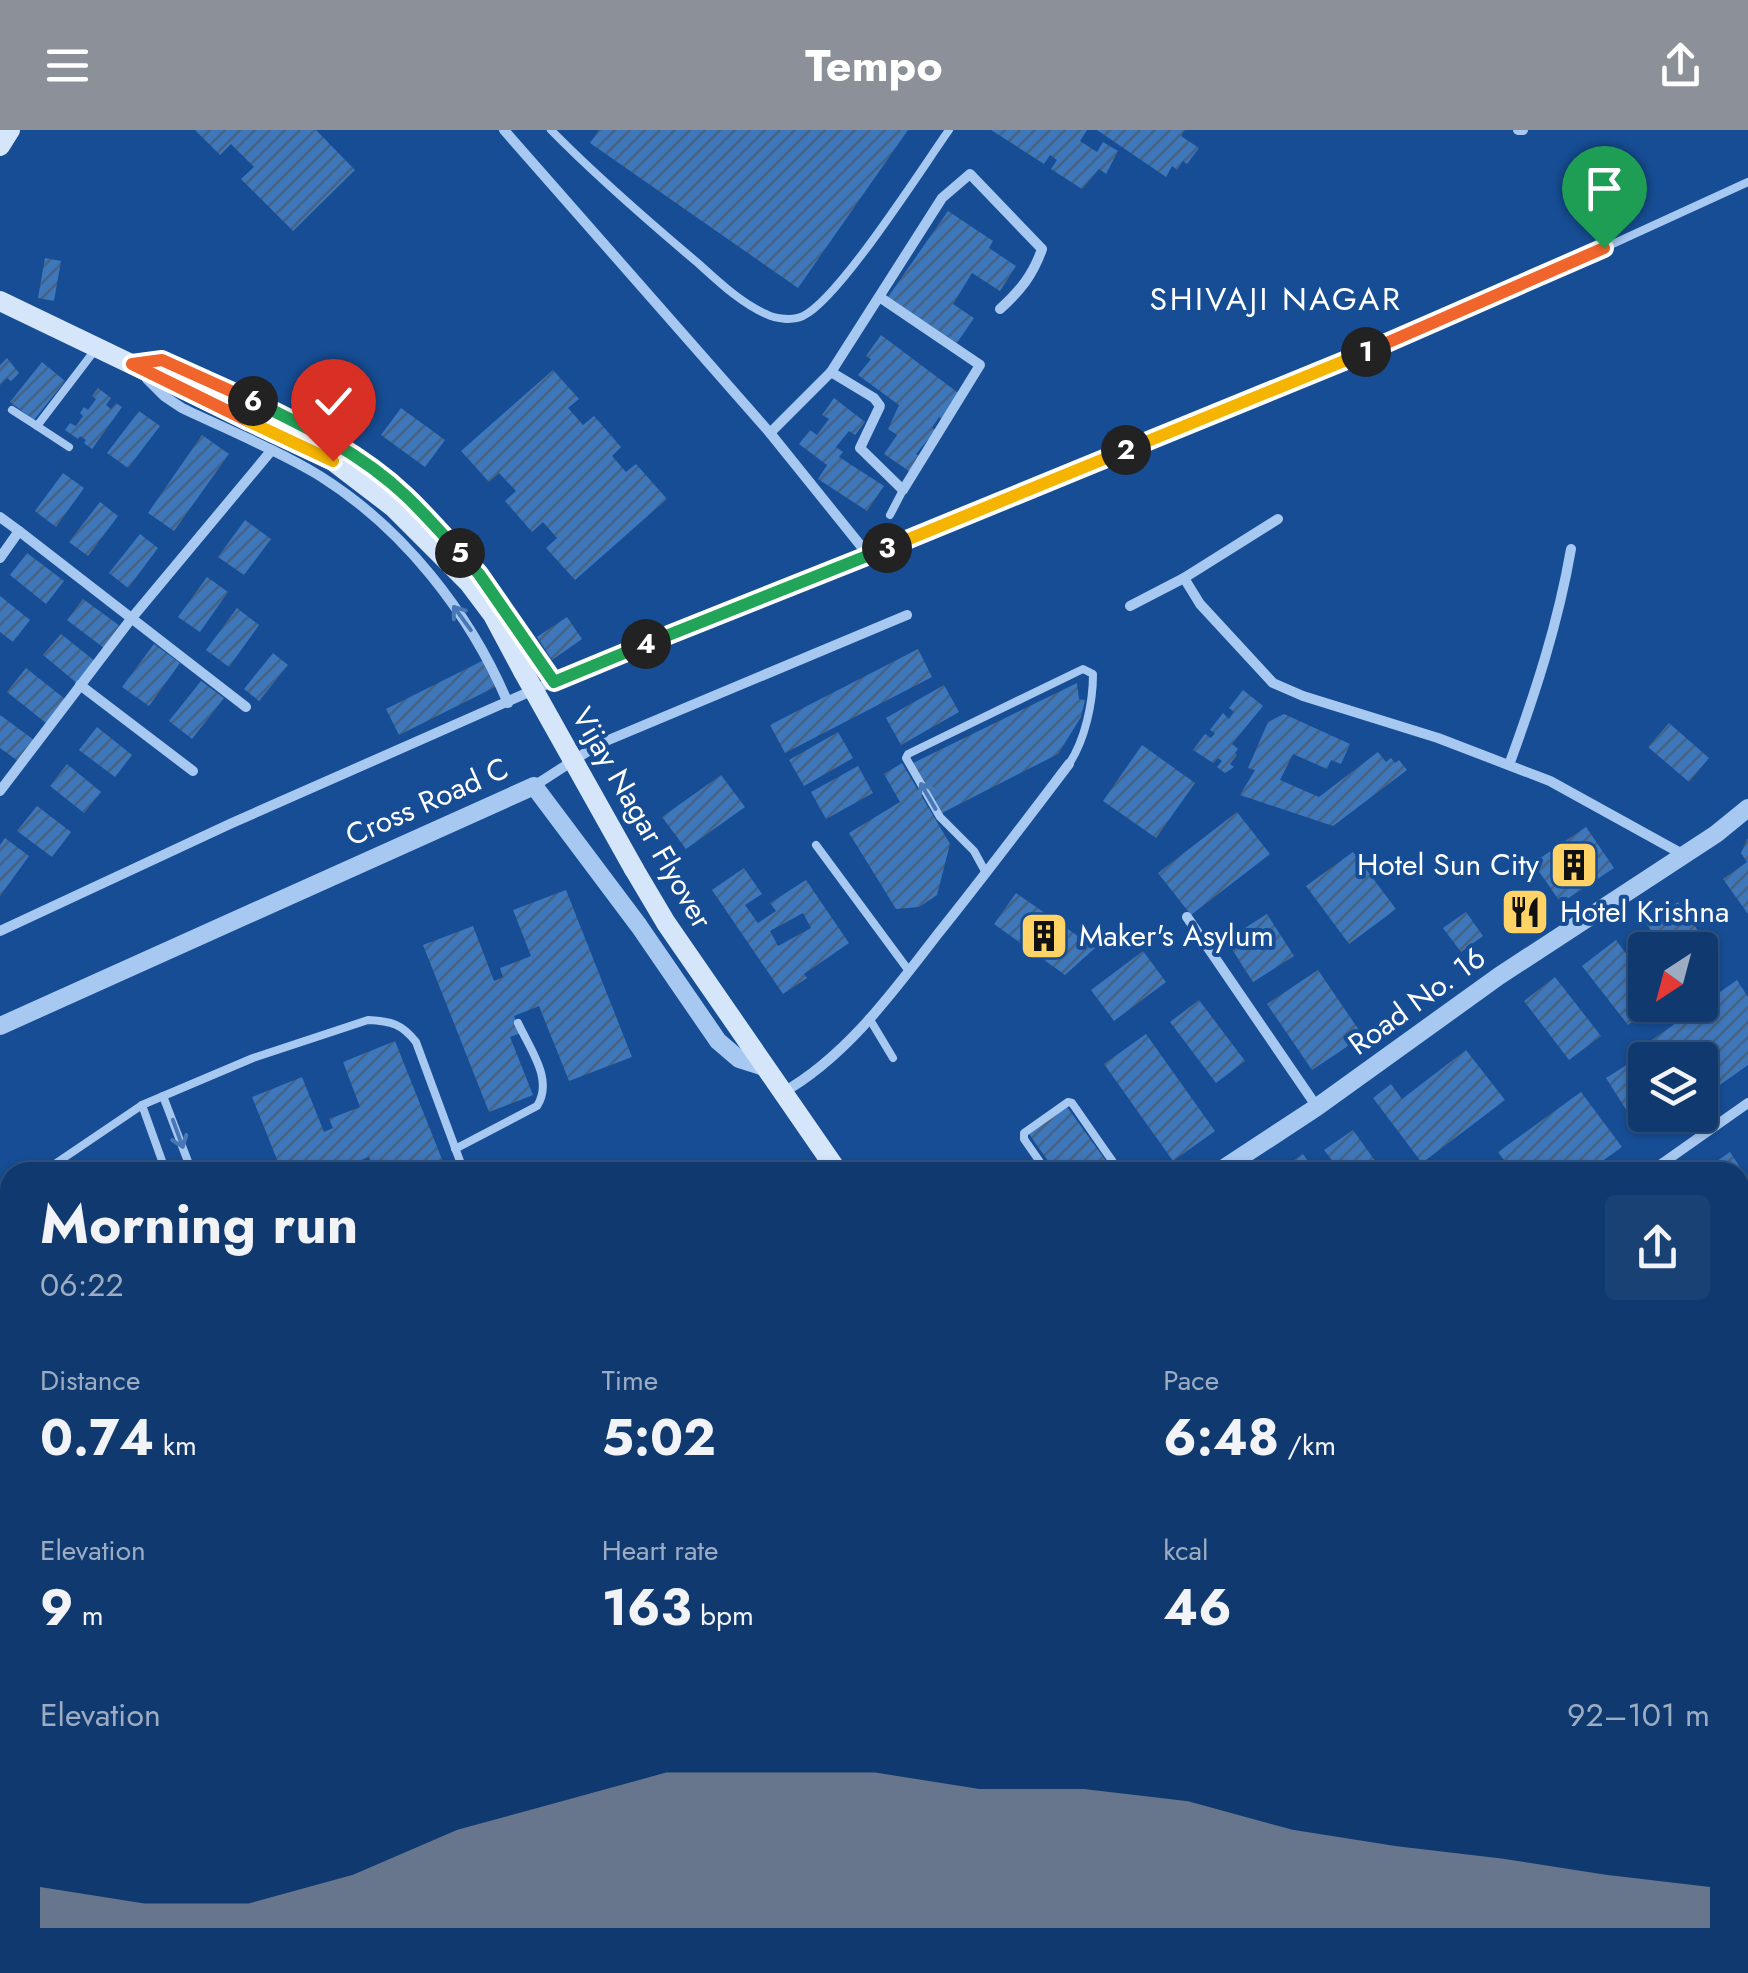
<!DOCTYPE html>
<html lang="en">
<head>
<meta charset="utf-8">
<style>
  body { margin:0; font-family:Jost,sans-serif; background:#194174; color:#f1f3f6; height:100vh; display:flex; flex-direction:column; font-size:38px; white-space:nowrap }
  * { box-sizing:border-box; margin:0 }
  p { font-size:32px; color:#9cadc3 }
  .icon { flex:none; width:55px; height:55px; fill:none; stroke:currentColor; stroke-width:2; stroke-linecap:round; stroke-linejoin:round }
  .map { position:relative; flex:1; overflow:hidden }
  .panel { position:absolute; left:0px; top:1032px; width:1750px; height:812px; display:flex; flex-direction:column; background:#103a6f; border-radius:30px 30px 0 0; box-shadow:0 2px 8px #0004,0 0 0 2px #305482 }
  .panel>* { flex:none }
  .needle { width:65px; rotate:216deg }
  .fabs { position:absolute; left:1628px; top:802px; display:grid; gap:20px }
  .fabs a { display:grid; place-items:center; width:90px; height:90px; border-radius:10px; background:#103a6f; box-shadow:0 2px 8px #0004,0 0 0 2px #305482; font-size:50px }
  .pin { position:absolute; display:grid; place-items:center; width:85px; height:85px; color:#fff; margin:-102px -42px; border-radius:50% 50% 50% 0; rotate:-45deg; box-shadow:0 0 10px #0007 }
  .pin .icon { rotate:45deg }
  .km { position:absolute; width:50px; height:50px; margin:-25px; border-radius:50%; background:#222; color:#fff; font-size:28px; line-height:50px; text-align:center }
  .round { display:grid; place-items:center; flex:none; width:105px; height:105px; border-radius:10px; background:#194174 }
  .headline { display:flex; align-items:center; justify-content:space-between; height:170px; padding:0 40px }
  h1 { font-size:55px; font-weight:700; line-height:75px }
  .figures { display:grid; grid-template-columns:repeat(3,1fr); gap:15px; height:170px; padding:10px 40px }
  .figures div { display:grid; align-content:center }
  .figures b { font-size:50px; font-weight:700 }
  .figures small { font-size:28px; font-weight:400 }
  .figures p { font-size:28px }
  .chart { height:280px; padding:20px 40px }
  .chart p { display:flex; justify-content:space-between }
  .chart svg { width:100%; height:180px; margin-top:10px; fill:#8c9099; opacity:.7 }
  header { display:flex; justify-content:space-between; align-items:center; height:130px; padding:0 40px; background:#8c9099; color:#fff; font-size:45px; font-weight:700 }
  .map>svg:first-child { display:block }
</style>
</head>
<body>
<header><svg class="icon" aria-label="menu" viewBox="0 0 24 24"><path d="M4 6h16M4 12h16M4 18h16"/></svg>Tempo<svg class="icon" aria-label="share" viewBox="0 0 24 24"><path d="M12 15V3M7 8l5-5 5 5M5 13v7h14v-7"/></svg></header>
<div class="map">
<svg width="1748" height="1843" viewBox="0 0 1748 1843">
  <defs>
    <pattern id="building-hatch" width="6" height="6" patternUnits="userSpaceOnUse" patternTransform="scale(2.5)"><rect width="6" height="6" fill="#3f77bb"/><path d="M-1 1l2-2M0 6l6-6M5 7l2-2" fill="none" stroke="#466284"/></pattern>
  </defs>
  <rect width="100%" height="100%" fill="#164d94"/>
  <g fill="url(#building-hatch)" fill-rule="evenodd">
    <path d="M195,0h121l39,40 -62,61 -52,-52 13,-12 -23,-23 -11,11z"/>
    <path d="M599,0h309l-110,158 -208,-145z"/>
    <path d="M991,0h96l-7,11 17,11 6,-10 15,9 -12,23 -7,-5 -17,20 -31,-20 6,-9 -7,-5 -6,9z"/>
    <path d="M1097,0h88l-4,6 18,12 -12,16 -4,-3 -6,9 -5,-4 -6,11z"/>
    <path d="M948,81l45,30 -4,7 27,18 -16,25 -28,-18 -19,31 21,14 -17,25 -69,-46z"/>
    <path d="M45,128l16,3 -7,40 -16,-3z"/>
    <path d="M881,205l80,60 -11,10 -6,16 -5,-4 -7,11 4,2 -20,24 3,2 -10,15 -25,-17 13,-19 -9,-6 11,-24 -41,-30 13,-16 -5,-3z"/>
    <path d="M7,228l12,15 -8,8 -4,-3 -7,7v-20z"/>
    <path d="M42,232l23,19 -31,39 -24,-18z"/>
    <path d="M553,240l26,29 -11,9 15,17 11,-9 27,31 -9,9 14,16 10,-8 31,35 -92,81 -29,-32 11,-10 -14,-16 -11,10 -27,-31 11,-10 -17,-18 -10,9 -28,-31z"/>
    <path d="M98,258l13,10 -5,7 5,4 5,-6 6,4 -30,42 -8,-6 2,-3 -6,-4 -2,3 -13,-9 5,-7 6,3 7,-10 -3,-3 4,-6 4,3 8,-11 -4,-3z"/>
    <path d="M834,268l31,24 -10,13 -6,-4 -13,16 7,5 -4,5 45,29 -17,25 -49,-32 9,-14 -28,-21 11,-14 7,5 12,-16 -7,-4z"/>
    <path d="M401,278l44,32 -20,27 -44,-32z"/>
    <path d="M139,281l21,15 -32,42 -21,-15z"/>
    <path d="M202,305l27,19 -55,77 -26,-18z"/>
    <path d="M63,343l21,15 -28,39 -21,-16z"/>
    <path d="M100,372l18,14 -30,40 -19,-14z"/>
    <path d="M245,390l26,19 -27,36 -26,-18z"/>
    <path d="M140,404l18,14 -30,40 -19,-15z"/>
    <path d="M27,423l37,28 -18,23 -36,-29z"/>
    <path d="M207,447l21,15 -28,40 -22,-15z"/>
    <path d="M0,466l30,24 -17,22 -13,-10z"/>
    <path d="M83,469l37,27 -16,22 -37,-28z"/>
    <path d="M237,478l22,17 -30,42 -23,-17z"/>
    <path d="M567,487l15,22 -30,21 -15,-23z"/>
    <path d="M61,504l35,28 -18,22 -35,-29z"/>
    <path d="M154,514l26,19 -31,43 -27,-19z"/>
    <path d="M918,519l14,28 -147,76 -15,-28z"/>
    <path d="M273,523l15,12 -29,36 -15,-12z"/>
    <path d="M484,530l13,26 -98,49 -13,-26z"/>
    <path d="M26,538l39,31 -19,24 -39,-31z"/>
    <path d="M201,551l23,17 -32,41 -23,-18z"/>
    <path d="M1077,553l2,16 6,1 -4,17 -23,37 -118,60 -29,-50z"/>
    <path d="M944,555l15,27 -58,33 -15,-27z"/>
    <path d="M1243,560l20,16 -31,38 6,5 -3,4 2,2 -7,9 4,3 -9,6 -8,-6 5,-6 -4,-3 -5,5 -20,-13 12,-16 6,4 4,-5 -5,-3 13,-17 6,6 5,-7 -5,-4z"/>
    <path d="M1284,584l66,30 -9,20 -10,-4 -4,9 -34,-15 -13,26 39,17 59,-45 8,10 5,-4 4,5 4,-3 8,10 -74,56 -93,-31 15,-25 -7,-2 20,-46z"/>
    <path d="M0,585l34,25 -16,21 -18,-13z"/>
    <path d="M1669,593l40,35 -20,24 -41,-35z"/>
    <path d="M97,597l35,28 -17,22 -36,-27z"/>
    <path d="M838,602l15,26 -49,28 -15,-26z"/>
    <path d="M1142,615l53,38 -39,55 -53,-37z"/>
    <path d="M902,633l48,81 -13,51 -18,12 -23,2 -47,-76 51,-31 -16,-28z"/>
    <path d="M67,634l34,28 -17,21 -34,-27z"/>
    <path d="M858,636l15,27 -47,26 -15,-27z"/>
    <path d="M721,645l24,32 -59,42 -24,-32z"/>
    <path d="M37,676l34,26 -19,25 -35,-26z"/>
    <path d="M1237,682l33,42 -79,61 -33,-42z"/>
    <path d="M1586,697l28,41 -53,35 -28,-40z"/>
    <path d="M5,708l24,18 -29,40v-51z"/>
    <path d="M1748,708v76l-25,-35 24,-17 -6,-9z"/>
    <path d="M1353,722l43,57 -47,35 -43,-58z"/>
    <path d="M744,738l18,26 -17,11 13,18 18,-12 -6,-8 36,-23 43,63 -45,31 3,4 -24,16 -71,-104zM803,783l8,15 -33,18 -8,-15z"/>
    <path d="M566,760l66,167 -63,24 -30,-75 -25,10 7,17 -11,4 23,58 -44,17 -66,-167 50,-19 21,55 9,-4 -3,-9 31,-12 -18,-46z"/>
    <path d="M1016,763l79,55 -30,27 -71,-51z"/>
    <path d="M1678,772l39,56 -17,12v-20h-36l-18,-27z"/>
    <path d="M1466,782l17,24 -22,16 -18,-24z"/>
    <path d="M1267,784l27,42 -41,26 -27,-42z"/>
    <path d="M1616,810l29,39v26h8l-25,20 -46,-59z"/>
    <path d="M1143,821l23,31 -52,39 -23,-31z"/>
    <path d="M1318,840l45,66 -51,34 -45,-66z"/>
    <path d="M1555,847l46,59 -32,24 -45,-59z"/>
    <path d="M1737,850l11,17v68l-48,34v-39h-38l-13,-18z"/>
    <path d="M1199,870l46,61 -29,22 -46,-61z"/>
    <path d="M1146,904l69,97 -42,30 -69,-97z"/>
    <path d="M395,911l52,131h-72l-6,-15 -26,10 2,5h-63l-30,-75 50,-20 22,55 9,-4 -4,-9 31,-12 -17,-45z"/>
    <path d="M1466,920l39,50 -83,63 -49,-65 18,-14 11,15z"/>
    <path d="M1641,926l4,6v53h18l-24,15 -33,-52z"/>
    <path d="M1581,962l41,55 -35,25h-74l-15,-20z"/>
    <path d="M1067,977l47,65h-58l-27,-38z"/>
    <path d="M1353,1000l30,42h-42l-17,-22z"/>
    <path d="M1730,1022l18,27v14l-8,5v-26h-39z"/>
    <path d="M1303,1024l13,18h-40z"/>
    <path d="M1748,1091v48l-8,6v-48z"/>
    <path d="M0,1313l10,25v95l-10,3z"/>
    <path d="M724,1835h67l3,8h-90z"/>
    <path d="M798,1835h95l3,8h-95z"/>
    <path d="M961,1835h177l1,8h-175z"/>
    <path d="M1602,1835h125l-7,8h-110z"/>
  </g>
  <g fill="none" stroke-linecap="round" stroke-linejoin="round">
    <g stroke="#a6c8f1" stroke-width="8">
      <path d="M551,0c47,48 97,91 148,134 20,18 42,39 67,50 10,5 27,7 37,2 36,-17 119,-148 146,-186"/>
      <path d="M12,280l25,16"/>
      <path d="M1195,293l293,-122 260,-119"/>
      <path d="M69,317l-32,-21 58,-76"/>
      <path d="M890,385l13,-25"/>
      <path d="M816,715l93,126"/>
      <path d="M986,743l-12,-22 -34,-34 -34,-59 2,-4 175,-85 10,5c0,29 -8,66 -24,90"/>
      <path d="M869,888l24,40"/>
      <path d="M163,966l29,76"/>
      <path d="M142,975l24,67"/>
      <path d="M455,1019l82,-43c17,-26 -7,-57 -19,-83"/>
      <path d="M43,1042l99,-67 111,-47 115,-38c23,1 34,4 48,22l48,130"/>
      <path d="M731,1042l21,-8 27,3 4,5"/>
      <path d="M1047,1042l-23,-33v-6l44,-31 4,1 48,69"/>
      <path d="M0,1072l10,-7"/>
      <path d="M0,1596l10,-4"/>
      <path d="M0,1612l10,27"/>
      <path d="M0,1758l10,29"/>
      <path d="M1740,1779l8,6"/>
      <path d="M26,1835l3,8"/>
      <path d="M452,1835l3,8"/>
      <path d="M475,1835l3,8"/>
      <path d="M907,1835l2,8"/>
      <path d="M940,1835l2,8"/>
      <path d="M1162,1835l2,8"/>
      <path d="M1521,1835l2,8"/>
      <path d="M1565,1835l3,8"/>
      <path d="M1585,1835l5,8"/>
      <path d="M395,1843l13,-8"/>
      <path d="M521,1843l25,-8"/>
      <path d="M609,1843l25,-8"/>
      <path d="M1733,1843l15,-16"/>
    </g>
    <g stroke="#a6c8f1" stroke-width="10">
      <path d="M504,0l266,303 61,-61 111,-174 28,-24 72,75c-9,26 -22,42 -42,60"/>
      <path d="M1518,0h5"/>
      <path d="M138,234l24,-3 32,12 99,47 78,47 35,28 73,79 75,108"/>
      <path d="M831,242l43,26 6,8 -20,42 43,42 77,-125 -99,-67"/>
      <path d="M147,249l17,17 18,12c46,22 95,42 138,68 83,52 150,137 188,227"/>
      <path d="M770,303l99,123"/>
      <path d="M0,387l19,14"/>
      <path d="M0,428l19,-27 227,176"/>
      <path d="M1184,448l16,26 73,79 30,13 135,42 112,43 134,74"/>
      <path d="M1130,476l54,-28 94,-59"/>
      <path d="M80,555l113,86"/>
      <path d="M1509,635c26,-71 49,-141 62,-216"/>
      <path d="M534,656l65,-42 308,-129"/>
      <path d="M0,661l131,-172 140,-168"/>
      <path d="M1187,787l130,190"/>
      <path d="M0,801l232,-108 356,-157 239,-92 368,-151"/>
      <path d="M782,963c64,-36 111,-101 155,-158 45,-56 88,-113 132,-171"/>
      <path d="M1650,1042l98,-69"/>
      <path d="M1740,1251l8,11"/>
      <path d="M1362,1843l32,-8"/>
    </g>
    <g stroke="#a6c8f1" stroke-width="18">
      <path d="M0,896l534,-240 105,140 79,115 21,18 25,8"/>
      <path d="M1218,1042l99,-65 182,-131 217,-142 32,-26"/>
      <path d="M1740,1710l8,7"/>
    </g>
    <g stroke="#d5e6fb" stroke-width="20">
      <path d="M0,16l10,-16"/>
      <path d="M0,171l333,160 60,46 76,76 24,32 30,56"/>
      <path d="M634,739l32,54 172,249"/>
      <path d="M1220,1835l3,8"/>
    </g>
    <path stroke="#d5e6fb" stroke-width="20" d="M523,541l111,198"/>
  </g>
  <defs><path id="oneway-shaft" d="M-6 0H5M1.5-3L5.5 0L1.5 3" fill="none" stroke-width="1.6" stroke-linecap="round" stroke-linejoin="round" transform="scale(2.5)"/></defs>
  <g stroke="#4878b5">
    <use href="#oneway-shaft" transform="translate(462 488) rotate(-126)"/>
    <use href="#oneway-shaft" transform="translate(928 666) rotate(-120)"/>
    <use href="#oneway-shaft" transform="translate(178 1004) rotate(70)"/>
  </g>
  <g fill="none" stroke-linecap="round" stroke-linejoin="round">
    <g stroke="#fff" stroke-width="20">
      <path id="split-1" d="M1366,222l238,-104"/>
    </g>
    <g stroke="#fff" stroke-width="20">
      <path id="split-2" d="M1126,320l240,-98"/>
    </g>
    <g stroke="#fff" stroke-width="20">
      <path id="split-3" d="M887,418l239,-98"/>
    </g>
    <g stroke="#fff" stroke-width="20">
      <path id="split-4" d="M646,514l241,-96"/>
    </g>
    <g stroke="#fff" stroke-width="20">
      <path id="split-5" d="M460,423l19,21 75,108 92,-38"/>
    </g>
    <g stroke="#fff" stroke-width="20">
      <path id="split-6" d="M253,271c54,26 109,53 153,95 19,18 36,38 54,57"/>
    </g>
    <g stroke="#fff" stroke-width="20">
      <path id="split-7" d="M248,291l-116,-57 30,-4 91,41"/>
    </g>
    <g stroke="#fff" stroke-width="20">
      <path id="split-8" d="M248,291l85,40"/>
    </g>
    <use href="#split-1" stroke="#f0652b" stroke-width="12"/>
    <use href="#split-2" stroke="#f5b400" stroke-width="12"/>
    <use href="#split-3" stroke="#f5b400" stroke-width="12"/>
    <use href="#split-4" stroke="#22a559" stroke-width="12"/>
    <use href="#split-5" stroke="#22a559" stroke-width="12"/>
    <use href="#split-6" stroke="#22a559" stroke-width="12"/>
    <use href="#split-7" stroke="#f0652b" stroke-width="12"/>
    <use href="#split-8" stroke="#f5b400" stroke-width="12"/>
  </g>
  <defs>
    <g id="building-square" transform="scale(2.5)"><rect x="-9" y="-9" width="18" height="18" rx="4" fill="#ffd366" stroke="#164d94"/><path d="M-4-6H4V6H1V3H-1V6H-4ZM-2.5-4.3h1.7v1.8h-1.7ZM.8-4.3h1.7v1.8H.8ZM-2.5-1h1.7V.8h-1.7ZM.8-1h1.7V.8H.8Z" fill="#111"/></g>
    <g id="restaurant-square" transform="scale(2.5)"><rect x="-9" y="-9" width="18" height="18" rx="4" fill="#ffd366" stroke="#164d94"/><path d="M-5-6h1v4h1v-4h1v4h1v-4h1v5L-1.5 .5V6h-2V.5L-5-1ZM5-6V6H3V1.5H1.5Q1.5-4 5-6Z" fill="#111"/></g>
  </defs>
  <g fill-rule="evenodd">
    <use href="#building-square" x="1574" y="735"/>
    <use href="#restaurant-square" x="1525" y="782"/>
    <use href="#building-square" x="1044" y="806"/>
  </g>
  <g text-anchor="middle" stroke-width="8" stroke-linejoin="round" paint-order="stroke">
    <g font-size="30" fill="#fff" stroke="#164d94">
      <text transform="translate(427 672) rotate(-24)" y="10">Cross Road C</text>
      <text transform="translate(642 688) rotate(60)" y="10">Vijay Nagar Flyover</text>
      <text transform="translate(1417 871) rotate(-36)" y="10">Road No. 16</text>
    </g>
    <g font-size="30" fill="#fff" stroke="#164d94" text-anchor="start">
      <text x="1539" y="745" text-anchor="end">Hotel Sun City</text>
      <text x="1560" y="792">Hotel Krishna</text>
      <text x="1079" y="816">Maker's Asylum</text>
    </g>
    <g font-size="32" letter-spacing="2.5" fill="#fff" stroke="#164d94">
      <text x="1276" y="180">SHIVAJI NAGAR</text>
    </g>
  </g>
</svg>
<div class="fabs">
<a><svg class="needle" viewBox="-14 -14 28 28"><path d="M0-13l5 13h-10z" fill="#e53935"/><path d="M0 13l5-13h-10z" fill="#9cadc3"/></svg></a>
<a><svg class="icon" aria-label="layers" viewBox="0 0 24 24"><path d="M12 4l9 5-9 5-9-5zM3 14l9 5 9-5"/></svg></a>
</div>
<div class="pin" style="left:1604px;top:118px;background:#1e9e55"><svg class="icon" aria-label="arrive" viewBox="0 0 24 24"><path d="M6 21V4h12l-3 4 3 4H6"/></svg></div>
<div class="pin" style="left:333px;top:331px;background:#d93025"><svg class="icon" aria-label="check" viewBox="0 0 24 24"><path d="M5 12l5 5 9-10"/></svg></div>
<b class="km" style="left:1366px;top:222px">1</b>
<b class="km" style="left:1126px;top:320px">2</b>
<b class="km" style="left:887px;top:418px">3</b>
<b class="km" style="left:646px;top:514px">4</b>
<b class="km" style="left:460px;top:423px">5</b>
<b class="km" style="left:253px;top:271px">6</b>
<section class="panel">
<div class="headline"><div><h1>Morning run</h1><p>06:22</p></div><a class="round"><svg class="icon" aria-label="share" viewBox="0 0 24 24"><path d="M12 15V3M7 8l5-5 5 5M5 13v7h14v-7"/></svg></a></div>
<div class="figures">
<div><p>Distance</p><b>0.74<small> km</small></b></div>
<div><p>Time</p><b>5:02</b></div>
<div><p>Pace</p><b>6:48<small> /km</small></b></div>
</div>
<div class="figures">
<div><p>Elevation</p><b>9<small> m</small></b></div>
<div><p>Heart rate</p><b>163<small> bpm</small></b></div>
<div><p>kcal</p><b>46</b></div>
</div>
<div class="chart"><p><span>Elevation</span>92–101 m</p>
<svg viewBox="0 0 160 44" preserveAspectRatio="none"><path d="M0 44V34L10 38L20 38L30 31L40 20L50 13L60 6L70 6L80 6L90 10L100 10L110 13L120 20L130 24L140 27L150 31L160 34V44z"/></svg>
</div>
</section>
</div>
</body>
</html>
